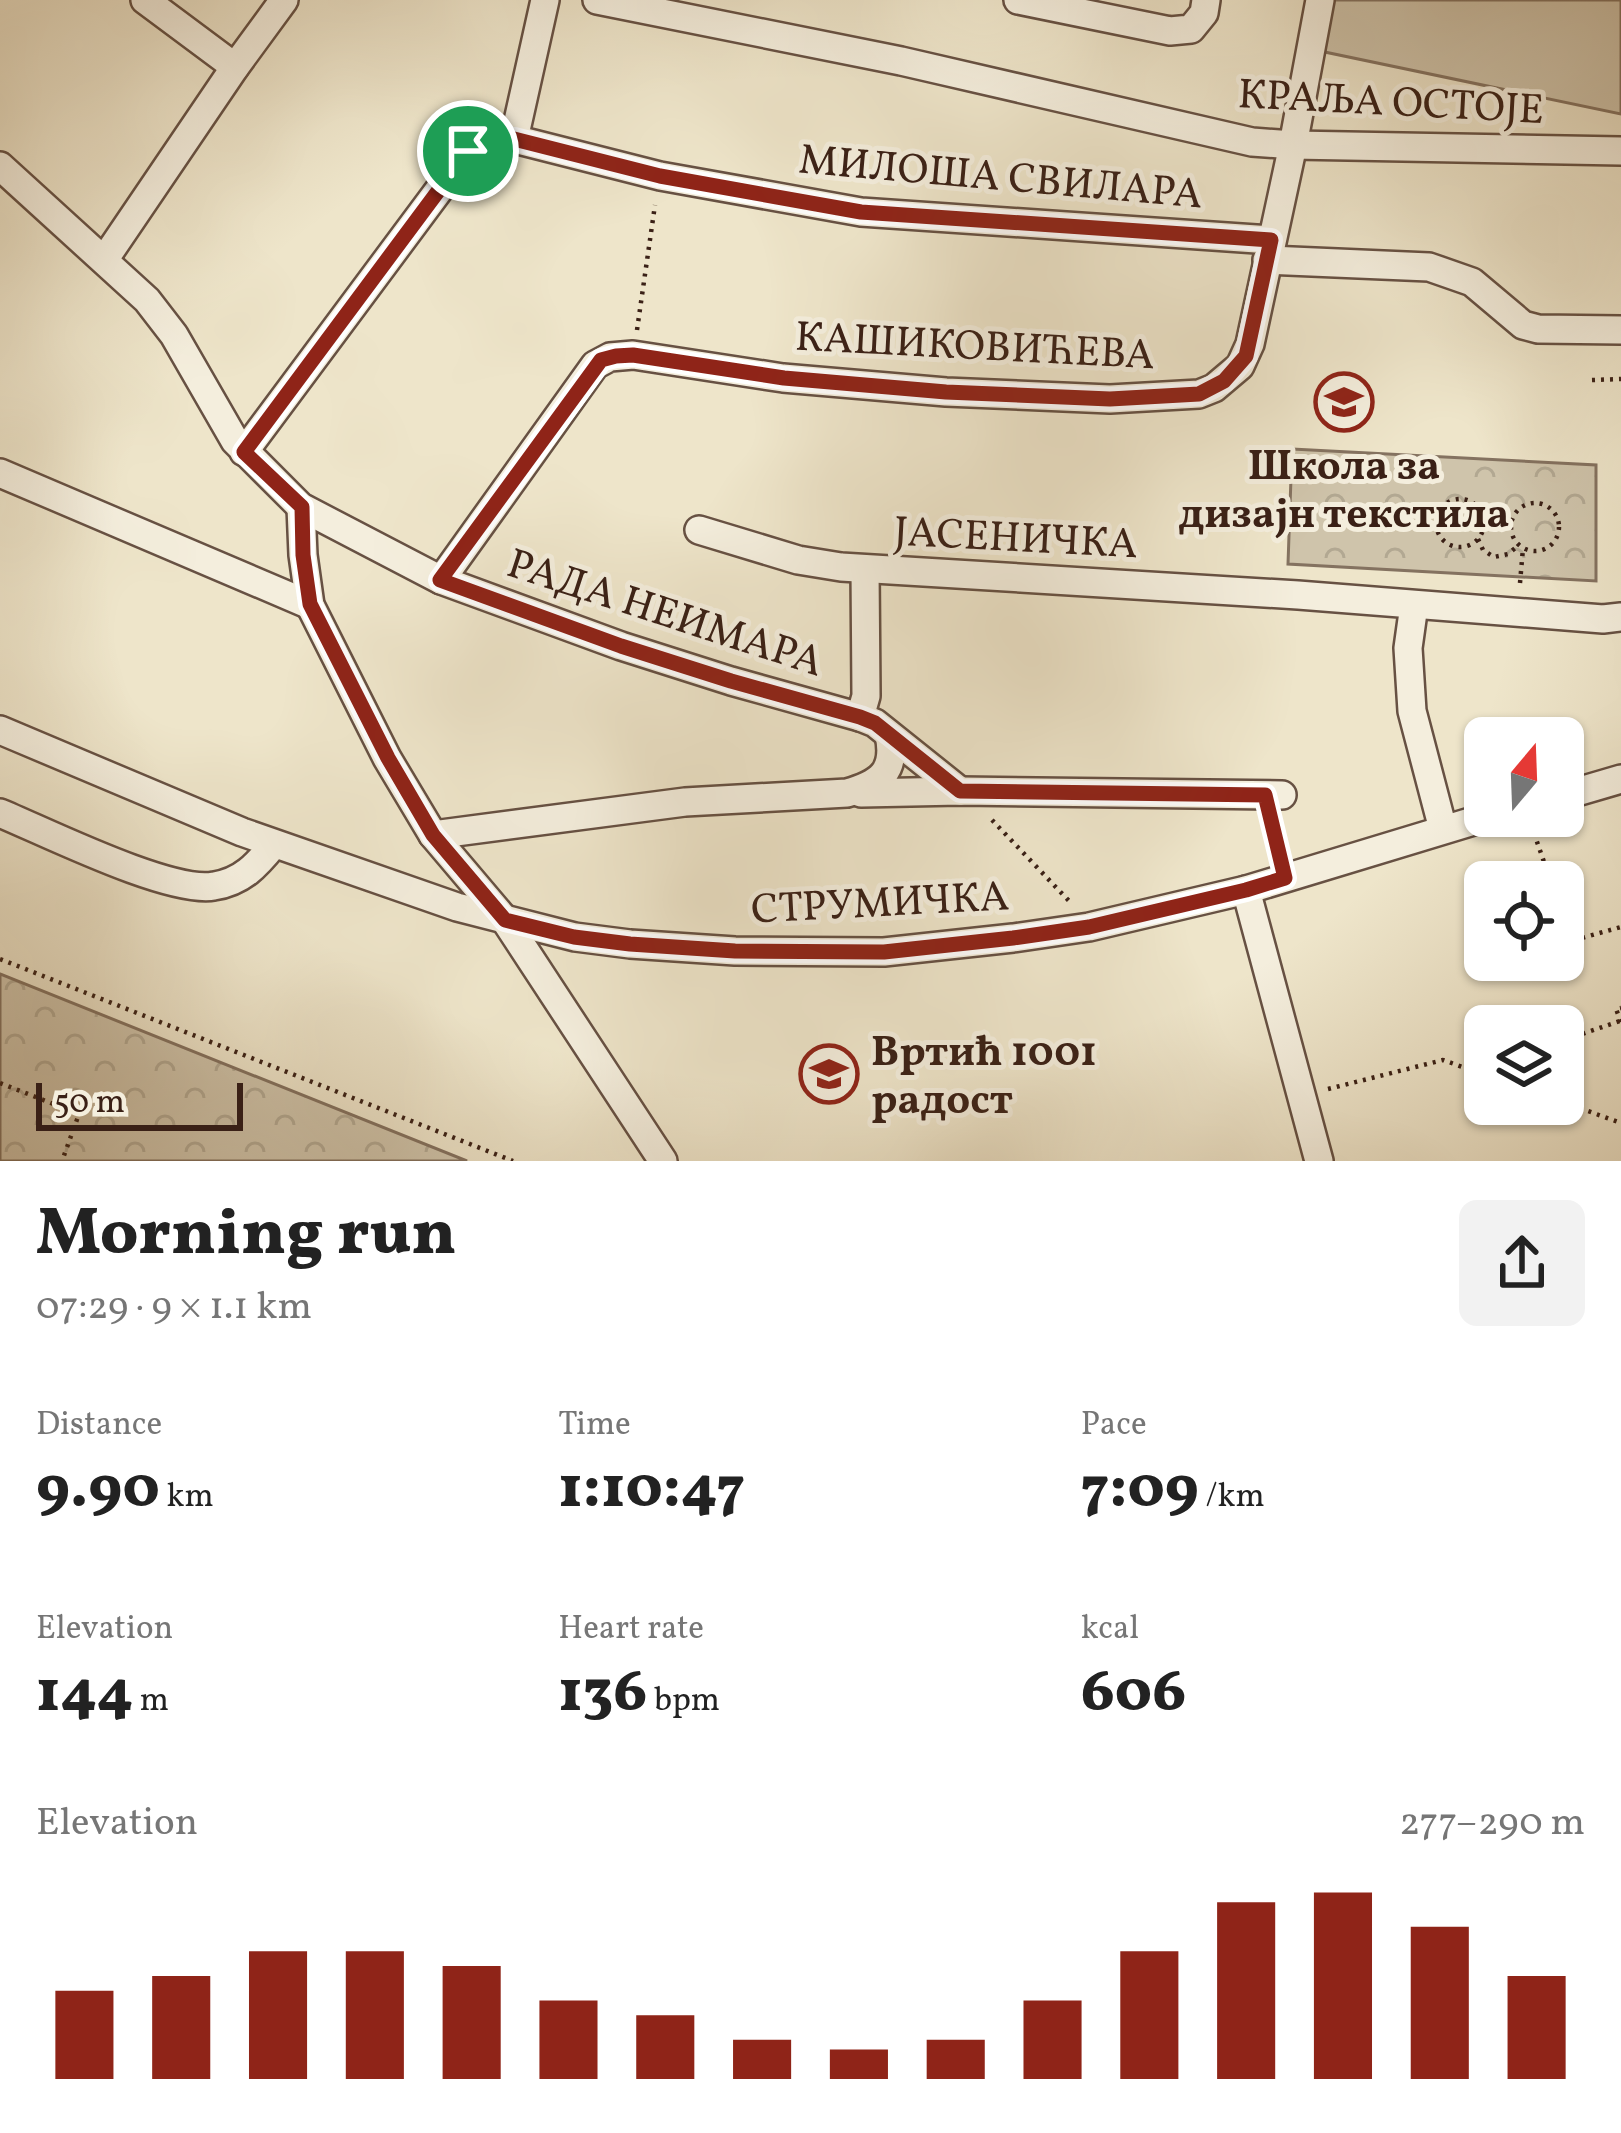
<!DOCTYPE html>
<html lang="en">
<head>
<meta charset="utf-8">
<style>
  body { margin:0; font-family:Vollkorn,serif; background:#f2f2f2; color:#222; height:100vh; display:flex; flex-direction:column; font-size:45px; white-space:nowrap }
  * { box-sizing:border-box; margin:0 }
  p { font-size:39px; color:#767676 }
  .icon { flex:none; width:66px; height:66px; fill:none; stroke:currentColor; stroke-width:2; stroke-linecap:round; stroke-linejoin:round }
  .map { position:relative; height:1161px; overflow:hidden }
  .drawer { display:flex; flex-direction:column; background:#fff; flex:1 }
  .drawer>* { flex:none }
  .needle { width:78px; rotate:19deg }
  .tools { position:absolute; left:1464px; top:717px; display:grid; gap:24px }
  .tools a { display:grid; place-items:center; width:120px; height:120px; border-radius:18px; background:#fff; box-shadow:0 3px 9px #0004; font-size:60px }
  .scale { position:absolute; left:36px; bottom:30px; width:207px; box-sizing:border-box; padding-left:12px; border:6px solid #3a2016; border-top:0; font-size:33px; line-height:42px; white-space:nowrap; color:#3a2016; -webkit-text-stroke:9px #f4eedd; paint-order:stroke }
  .pin { position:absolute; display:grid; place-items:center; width:102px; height:102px; color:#fff; margin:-51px; border:6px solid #fff; border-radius:50%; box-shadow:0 3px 12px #0007 }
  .round { display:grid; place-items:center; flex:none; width:126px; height:126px; border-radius:18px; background:#f2f2f2 }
  .summary { display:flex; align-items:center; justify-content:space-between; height:204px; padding:0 36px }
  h1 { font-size:66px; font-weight:800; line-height:90px }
  .stats { display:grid; grid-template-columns:repeat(3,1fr); gap:18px; height:204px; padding:12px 36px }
  .stats div { display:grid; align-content:center }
  .stats b { font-size:60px; font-weight:800 }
  .stats small { font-size:33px; font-weight:400 }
  .stats p { font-size:33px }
  .chart { height:336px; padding:24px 36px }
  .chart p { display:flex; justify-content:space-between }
  .chart svg { width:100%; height:216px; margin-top:12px; stroke:#8f2418; stroke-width:6 }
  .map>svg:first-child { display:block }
</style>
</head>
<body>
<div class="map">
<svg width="1621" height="1161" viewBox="0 0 1621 1161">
  <defs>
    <pattern id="park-crowns" width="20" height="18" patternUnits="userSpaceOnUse" patternTransform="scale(3)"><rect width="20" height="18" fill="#cfc4ab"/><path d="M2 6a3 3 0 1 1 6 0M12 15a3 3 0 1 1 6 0" fill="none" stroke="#b2a892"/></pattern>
  </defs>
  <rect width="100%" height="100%" fill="#eee5ca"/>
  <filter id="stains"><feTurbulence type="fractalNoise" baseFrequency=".00167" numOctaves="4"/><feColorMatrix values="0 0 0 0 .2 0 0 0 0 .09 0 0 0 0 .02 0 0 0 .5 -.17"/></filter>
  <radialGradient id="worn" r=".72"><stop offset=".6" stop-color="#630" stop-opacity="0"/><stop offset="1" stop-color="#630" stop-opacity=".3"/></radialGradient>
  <g fill="url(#park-crowns)" stroke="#847260" stroke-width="3">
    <path d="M1292,449l304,16v116l-308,-17z"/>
    <path d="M0,974l467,187h-467z"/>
  </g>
  <path fill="#cfc4ab" stroke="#847260" stroke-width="3" d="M1330,0h291v114l-301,-63z"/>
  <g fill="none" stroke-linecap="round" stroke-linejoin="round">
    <g stroke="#675143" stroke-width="32">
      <g id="minor">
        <path d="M145,0l90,67"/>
        <path d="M597,0l304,61 351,81 41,3 328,6"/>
        <path d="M1018,0l152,31 21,-2 13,-16 2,-13"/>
        <path d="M514,139l31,-139"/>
        <path d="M0,166l147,134 27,35 61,106 66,66 140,73 180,66 110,35 129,36 15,6 85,68"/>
        <path d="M104,260l131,-193 49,-67"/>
        <path d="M1267,260l162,7 43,15 51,43 15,4 83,1"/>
        <path d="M244,452l224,-301 8,-8 12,-5 26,1 146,37 201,36 410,28"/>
        <path d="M0,473l310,132"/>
        <path d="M301,507l2,48 7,50 77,153 46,77 72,85 158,241"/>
        <path d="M699,530l99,30 43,7 457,28 305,24 18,-2"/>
        <path d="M441,580l154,-215 15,-8 23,-2 150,23 163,14 164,7 89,-5 15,-6 26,-22 10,-22 43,-199 27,-145"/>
        <path d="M1414,605l-6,43 4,63 31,118"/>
        <path d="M860,717l6,-21 -1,-127"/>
        <path d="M0,730l242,102 215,75 118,30 55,7 105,7 149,1 129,-14 76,-11 157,-37 244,-74"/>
        <path d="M861,793l99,-2 322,4"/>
        <path d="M1563,796l58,-17"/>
        <path d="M0,813c46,19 170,81 214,73 28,-4 43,-21 60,-42"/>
        <path d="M433,835l252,-33 162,-9c32,-9 50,-21 42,-58"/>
        <path d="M1246,890l73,271"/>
      </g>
    </g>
    <g stroke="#3a2016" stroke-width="4.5" stroke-dasharray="3 6" stroke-linecap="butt">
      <path d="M637,330l18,-125"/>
      <path d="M1592,380l29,-1"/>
      <circle cx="1460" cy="523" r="24"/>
      <circle cx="1535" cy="527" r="24"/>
      <path d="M1484,524l25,-1"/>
      <path d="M1478,539l5,11 11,7 14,-3 11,-9"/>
      <path d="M1520,583l3,-35"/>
      <path d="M1528,816l23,66"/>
      <path d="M1271,819l9,36"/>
      <path d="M992,820l79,83"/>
      <path d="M1563,918l8,23 50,-14"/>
      <path d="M0,959l513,202"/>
      <path d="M1621,1022l-5,-13 5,-1"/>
      <path d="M1563,1061l10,-24 47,-16"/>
      <path d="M0,1083l79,31 -17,47"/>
      <path d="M1328,1089l115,-29 42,15"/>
      <path d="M1563,1102l58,21"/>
    </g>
    <use href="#minor" stroke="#f4eedd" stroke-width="27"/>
  </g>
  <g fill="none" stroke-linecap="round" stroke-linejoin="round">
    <g stroke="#fff" stroke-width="24">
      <path id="route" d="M488,138l26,1 146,37 201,36 410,28 -25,116 -22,25 -25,13 -89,5 -164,-7 -162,-14 -151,-23 -17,1 -15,4 -161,220 181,66 110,35 129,36 15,6 85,68 305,4 20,83 -39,12 -157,37 -76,11 -129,14 -149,-1 -105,-7 -56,-7 -69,-17 -72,-85 -45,-77 -78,-154 -7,-49 -1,-48 -58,-55 224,-301 8,-8z"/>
    </g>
    <use href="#route" stroke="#8f2418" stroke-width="15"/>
  </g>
  <defs>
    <g id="school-ring" transform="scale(3)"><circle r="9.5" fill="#f4eedd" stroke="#8f2418" stroke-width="1.5"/><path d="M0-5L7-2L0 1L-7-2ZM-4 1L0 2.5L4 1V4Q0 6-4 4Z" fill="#8f2418"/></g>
  </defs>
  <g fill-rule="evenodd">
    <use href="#school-ring" x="1344" y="402"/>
    <use href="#school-ring" x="829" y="1074"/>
  </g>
  <g text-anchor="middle" stroke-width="10" stroke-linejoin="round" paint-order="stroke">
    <g font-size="42" fill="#3a2016" stroke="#f4eedd">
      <text transform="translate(1391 100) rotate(3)" y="15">КРАЉА ОСТОЈЕ</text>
      <text transform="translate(1001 175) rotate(5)" y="15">МИЛОША СВИЛАРА</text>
      <text transform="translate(975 344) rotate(3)" y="15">КАШИКОВИЋЕВА</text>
      <text transform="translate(1016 536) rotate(3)" y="15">ЈАСЕНИЧКА</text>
      <text transform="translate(666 611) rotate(18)" y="15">РАДА НЕИМАРА</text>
      <text transform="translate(880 901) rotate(-3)" y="15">СТРУМИЧКА</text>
    </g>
    <g font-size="42" font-weight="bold" fill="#3a2016" stroke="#f4eedd">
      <text x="1344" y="479">Школа за<tspan x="1344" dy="48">дизајн текстила</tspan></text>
      <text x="871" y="1065" text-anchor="start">Вртић 1001<tspan x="871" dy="48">радост</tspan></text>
    </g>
  </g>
  <rect width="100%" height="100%" filter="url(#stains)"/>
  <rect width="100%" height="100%" fill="url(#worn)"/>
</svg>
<div class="tools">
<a><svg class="needle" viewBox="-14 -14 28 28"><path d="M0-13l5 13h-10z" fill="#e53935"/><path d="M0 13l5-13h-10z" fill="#767676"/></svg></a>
<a><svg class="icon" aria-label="locate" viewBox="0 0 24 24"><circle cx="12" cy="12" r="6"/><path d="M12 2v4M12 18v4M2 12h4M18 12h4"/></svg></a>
<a><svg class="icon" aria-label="layers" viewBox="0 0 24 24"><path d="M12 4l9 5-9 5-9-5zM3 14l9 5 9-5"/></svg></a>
</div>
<div class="scale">50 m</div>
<div class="pin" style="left:468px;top:151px;background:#1e9e55"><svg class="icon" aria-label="arrive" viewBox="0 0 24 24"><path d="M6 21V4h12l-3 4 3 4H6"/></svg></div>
</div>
<section class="drawer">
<div class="summary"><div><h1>Morning run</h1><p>07:29 · 9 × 1.1 km</p></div><a class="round"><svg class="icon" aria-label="share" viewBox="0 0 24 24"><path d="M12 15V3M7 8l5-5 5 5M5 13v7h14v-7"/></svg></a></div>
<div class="stats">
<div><p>Distance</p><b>9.90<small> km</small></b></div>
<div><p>Time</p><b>1:10:47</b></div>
<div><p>Pace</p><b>7:09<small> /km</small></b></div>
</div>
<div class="stats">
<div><p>Elevation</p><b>144<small> m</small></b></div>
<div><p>Heart rate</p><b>136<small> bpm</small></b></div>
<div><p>kcal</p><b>606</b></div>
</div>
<div class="chart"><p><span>Elevation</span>277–290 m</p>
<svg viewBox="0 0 160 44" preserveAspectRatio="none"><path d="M5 44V26M15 44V23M25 44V18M35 44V18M45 44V21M55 44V28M65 44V31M75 44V36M85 44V38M95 44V36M105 44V28M115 44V18M125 44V8M135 44V6M145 44V13M155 44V23"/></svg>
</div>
</section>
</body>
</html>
